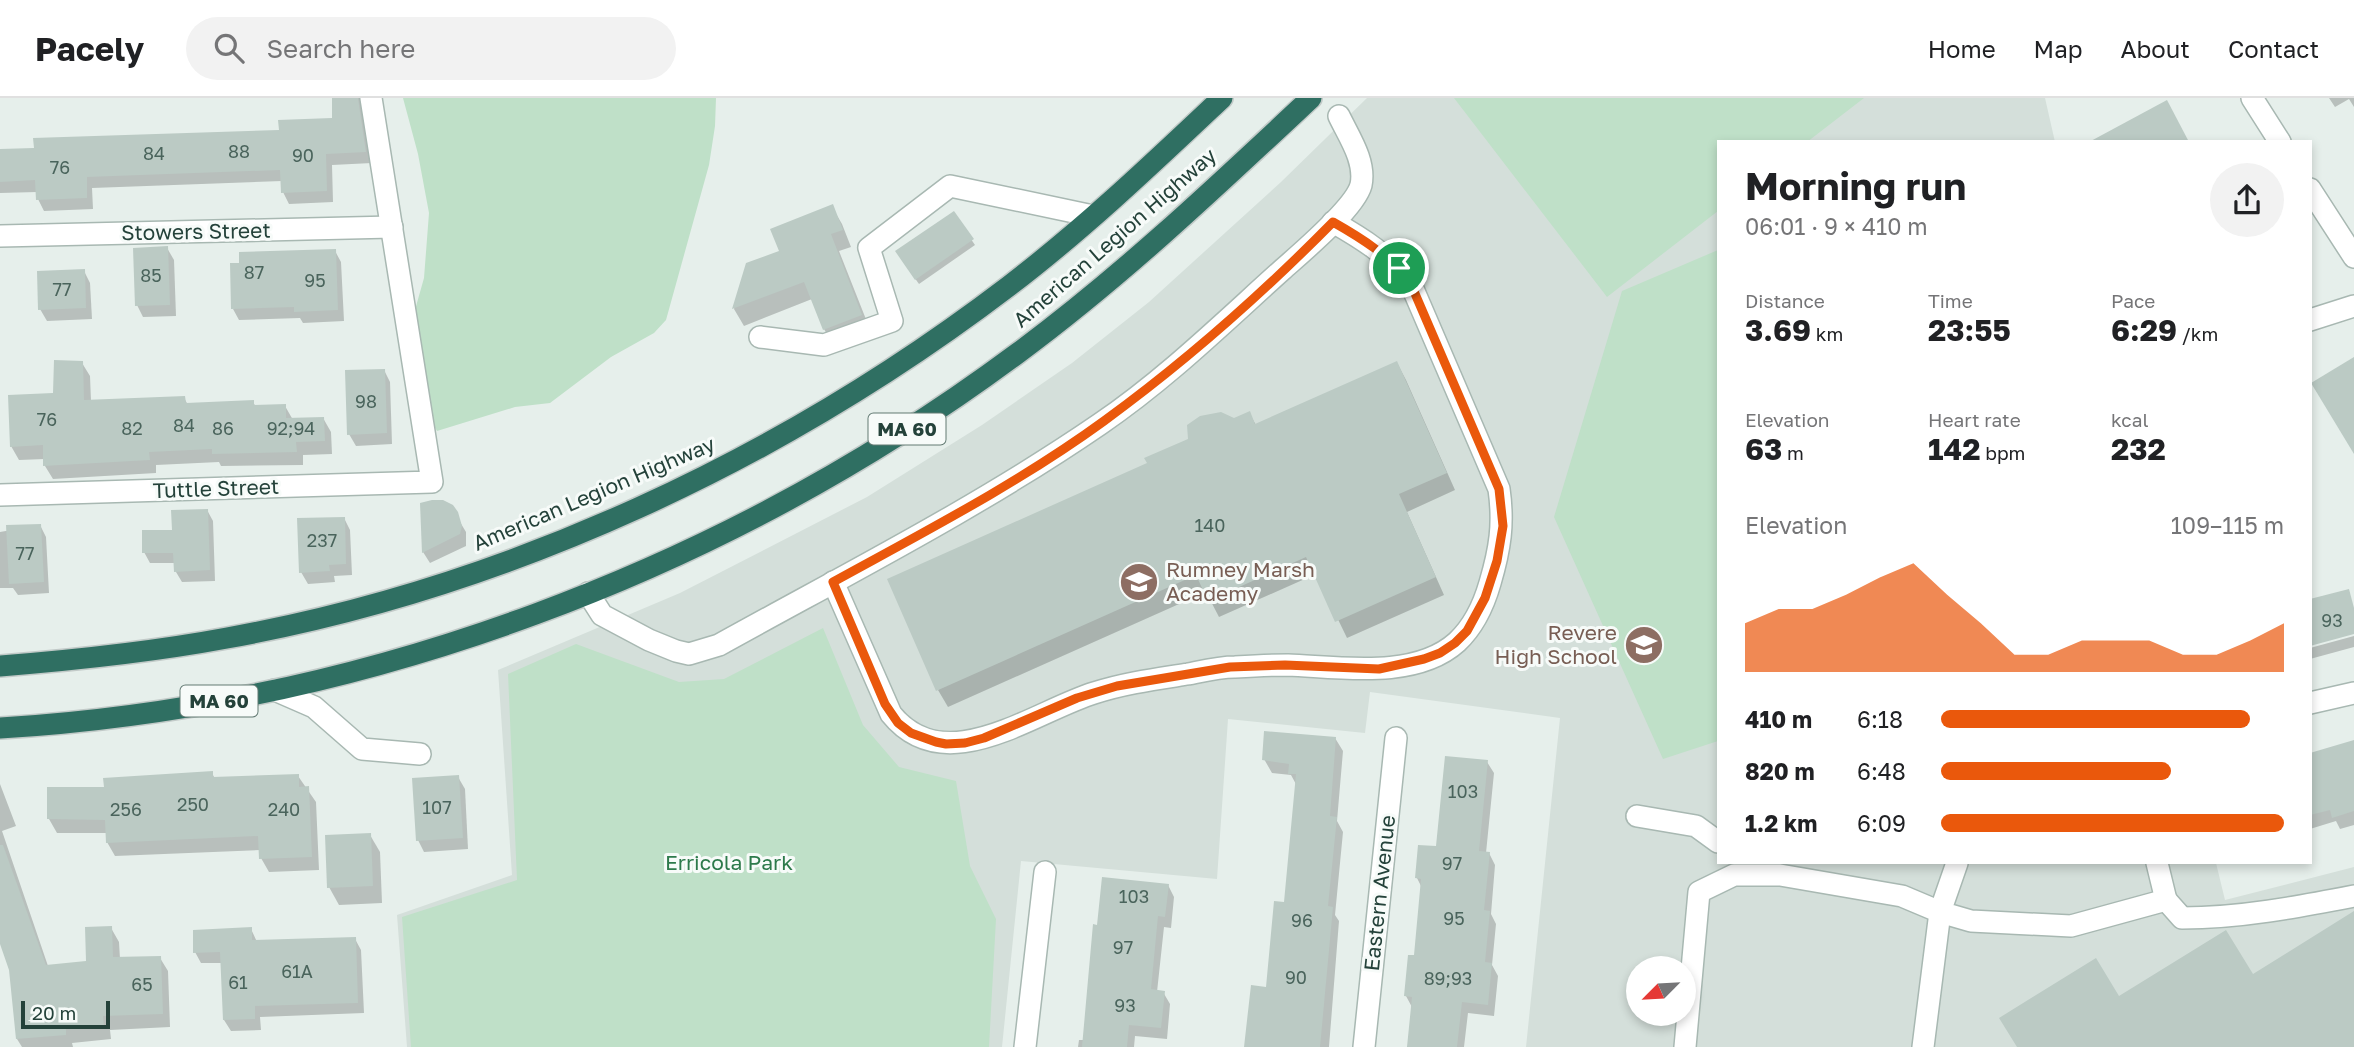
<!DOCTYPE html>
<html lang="en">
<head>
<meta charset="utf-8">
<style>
  body { margin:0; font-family:"Golos Text",sans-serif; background:#f2f2f2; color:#202124; height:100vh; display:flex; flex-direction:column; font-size:26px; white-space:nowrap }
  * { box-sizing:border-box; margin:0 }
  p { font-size:23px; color:#757577 }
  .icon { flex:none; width:38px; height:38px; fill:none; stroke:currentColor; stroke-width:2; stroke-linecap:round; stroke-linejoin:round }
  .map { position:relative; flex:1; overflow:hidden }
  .sheet { position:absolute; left:1717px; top:42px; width:595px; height:724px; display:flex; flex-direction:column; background:#fff; border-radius:0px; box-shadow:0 4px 10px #0003 }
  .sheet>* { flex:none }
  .needle { width:46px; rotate:246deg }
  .buttons { position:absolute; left:1626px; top:858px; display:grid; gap:14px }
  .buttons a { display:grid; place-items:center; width:70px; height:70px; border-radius:50%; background:#fff; box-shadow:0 4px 10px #0003; font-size:35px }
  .scale { position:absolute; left:21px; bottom:18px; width:89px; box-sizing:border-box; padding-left:7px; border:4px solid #24423a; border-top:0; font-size:19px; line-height:24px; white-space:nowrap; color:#24423a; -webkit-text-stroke:5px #f7fbf9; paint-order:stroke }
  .pin { position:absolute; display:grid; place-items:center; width:60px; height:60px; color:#fff; margin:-30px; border:4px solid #fff; border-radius:50%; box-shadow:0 2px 7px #0007 }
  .round { display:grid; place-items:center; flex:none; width:74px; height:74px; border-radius:37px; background:#f2f2f2 }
  .summary { display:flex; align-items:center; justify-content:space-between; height:119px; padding:0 28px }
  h1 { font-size:38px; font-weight:700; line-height:52px }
  .figures { display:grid; grid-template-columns:repeat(3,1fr); gap:10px; height:119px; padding:7px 28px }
  .figures div { display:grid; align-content:center }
  .figures b { font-size:30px; font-weight:700 }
  .figures small { font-size:19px; font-weight:400 }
  .figures p { font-size:19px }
  .chart { height:196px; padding:14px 28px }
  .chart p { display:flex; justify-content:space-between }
  .chart svg { width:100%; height:126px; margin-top:7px; fill:#ea580c; opacity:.7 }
  ul { padding:0 28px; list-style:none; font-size:23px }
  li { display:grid; grid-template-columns:112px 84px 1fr; align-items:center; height:52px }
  li i { height:18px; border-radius:9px; background:#ea580c }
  header { display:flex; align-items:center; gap:42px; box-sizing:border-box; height:98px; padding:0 35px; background:#fff; border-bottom:2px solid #e0e0e0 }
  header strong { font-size:33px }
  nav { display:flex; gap:38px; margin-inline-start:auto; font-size:24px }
  .search { width:490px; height:63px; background:#f2f2f2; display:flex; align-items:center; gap:18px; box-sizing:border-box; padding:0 24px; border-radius:38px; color:#757577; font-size:26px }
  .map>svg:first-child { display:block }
</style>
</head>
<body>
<header>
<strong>Pacely</strong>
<div class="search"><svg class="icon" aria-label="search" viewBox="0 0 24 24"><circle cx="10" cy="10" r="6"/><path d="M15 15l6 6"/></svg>Search here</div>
<nav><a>Home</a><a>Map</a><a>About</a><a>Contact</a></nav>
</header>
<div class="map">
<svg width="2354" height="949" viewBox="0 0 2354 949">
  <rect width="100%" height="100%" fill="#e6efeb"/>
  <path fill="#d4dfda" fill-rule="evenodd" d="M1367,0h678l10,44h-337v721h498l9,37 129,-33v180h-828l34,-329 -190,-26 -5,41 -137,-14 -11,160 -196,-18 -19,186h-595l-10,-132 115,-40 -14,-205 182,-77 187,-96 115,-72 90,-62 77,-61 132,-120zM1638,870h46v45h-46z"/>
  <g fill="#bfe0c8">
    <path d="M403,0h313l-1,28 -6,39 -43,155 -12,13 -43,24 -61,46 -35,4 -78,24 -5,-8 -21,-99 13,-46 5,-65 -11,-59z"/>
    <path d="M1454,0h410l-57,44h-89v69l-111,86z"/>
    <path d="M1718,152v491l-55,18 -109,-242 68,-226z"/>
    <path d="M823,530l40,97 36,42 57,14 14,85 26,53 -7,128h-578l-9,-130 115,-37 -9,-206 68,-30 103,38 45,-3z"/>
  </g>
  <g fill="#0003">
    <path d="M333,0h31l8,65 -40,2 1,37 -44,2 -6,-12 -1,-11 -190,7 1,21 -49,2 -6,-12 -1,-7 -37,1v-42l281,-19 53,-12z"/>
    <path d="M2329,0h25v9l-5,-8 -14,8z"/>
    <path d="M832,109l10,17 9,23 -12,4 32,81 -37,14 -10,-17 -12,-30 -68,27 -10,-17 13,-44 34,-13z"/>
    <path d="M953,115l22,32 -56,39 -19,-27z"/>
    <path d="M167,150l7,12 2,56 -33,1 -6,-12z"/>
    <path d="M335,153l6,11 3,59 -41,2 -3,-5 -61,2 -6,-11z"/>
    <path d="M84,173l6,12 2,36 -45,2 -7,-12z"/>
    <path d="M82,265l8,13 1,25 93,-3 4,7 65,-3 3,5 29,-1 8,14 30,-2 8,14 1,22 -29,1v10l-82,1 -2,-4 -63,3v8l-103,6 -8,-13v-7l-26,1 -8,-14z"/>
    <path d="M1397,265l9,17 49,110 -48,22 37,83 -97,43 -31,-64 -97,43 -13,-25 -258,115 -10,-17 211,-226 100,-51 7,12z"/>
    <path d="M384,272l6,12 2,62 -36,2 -7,-12z"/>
    <path d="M421,407l30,2 15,25v14l-36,17 -7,-11z"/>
    <path d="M207,412l6,11 2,60 -33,1 -6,-10 -1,-9h-25l-6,-11z"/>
    <path d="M344,420l6,12 2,45 -18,1 1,6 -27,2 -7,-12z"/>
    <path d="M40,427l6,12 3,56 -31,2 -5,-7h-13v-56z"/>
    <path d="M2354,538v11l-44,12v-11z"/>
    <path d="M1335,640l8,13 -6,70 6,11 -8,83 4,6 -10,126h-83l21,-58 18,-85 12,-118 -6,-11 -19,-2 -8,-14z"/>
    <path d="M2354,652v75l-14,4 -4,-8 -26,8v-70z"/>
    <path d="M1487,664l7,11 -8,80h3l6,12 -4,49 5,10 -4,41 6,11 -4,40 -26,-3 -4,34h-55l4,-38 -7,-13 10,-39 6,-69 -5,-10 20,-30z"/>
    <path d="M212,675l3,6 83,-3 18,26 3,68 -50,2 -8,-14 -1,-8 -145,6 -8,-14v-9h-50l-8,-14 56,-30z"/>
    <path d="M458,679l7,12 3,60 -44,3 -6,-12z"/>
    <path d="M0,686l16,42 -14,5 46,135 40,-4 23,-34 8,14 1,17 40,-1 8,13 2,56 -60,3 1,9 -39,4 1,4h-51l-5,-8 -6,-69 -11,-31z"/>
    <path d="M370,737l10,17 2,51 -43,2 -10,-18z"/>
    <path d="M1168,787l6,12 -3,31 -7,-1 -7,65h6l7,12 -3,35 -32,-3 -1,11h-56l1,-7h5l15,-113z"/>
    <path d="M251,831l6,13 98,-3 6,11 3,63 -104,4 1,13 -30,1 -7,-11 -2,-57h-21l-6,-11z"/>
  </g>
  <g fill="#bbcac4">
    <path d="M332,0h26l8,54 -40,2 1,37 -46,2 -1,-23 -193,7v21l-51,2 -1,-20 -35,2v-33l34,-1 -1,-10 246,-8 -1,-10 54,-2z"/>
    <path d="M2167,2l22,42h-100z"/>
    <path d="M833,106l10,26 -12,4 31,81 -39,15 -19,-48 -72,27 14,-46 33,-12 -9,-22z"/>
    <path d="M954,113l20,28 -59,41 -20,-29z"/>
    <path d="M168,148l2,59 -35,1 -2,-58z"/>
    <path d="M336,151l2,61 -44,2v-5l-63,2 -1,-46h9v-11z"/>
    <path d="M85,171l1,39 -48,2 -1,-39z"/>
    <path d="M2354,259v97l-43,-71z"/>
    <path d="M54,262l29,1 1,39 101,-4 1,7 68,-3v5l32,-1v14l38,-1 1,24 -29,1 1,10 -85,2v-5l-63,3 1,8 -107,6v-21l-33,2 -2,-52 45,-2z"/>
    <path d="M1397,263l50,112 -48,21 37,83 -101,45 -29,-65 -98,44 -12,-26 -260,116 -49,-112 260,-116 -3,-5 44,-19 -1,-14 13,-9 21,-4 13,6 16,-7 5,13z"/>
    <path d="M385,271l2,64 -40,2 -2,-65z"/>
    <path d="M432,402h11l10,5 5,7 4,14 -2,8 -38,19 -2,-50z"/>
    <path d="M208,411l2,61 -36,2 -1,-19h-31v-23h30l-1,-20z"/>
    <path d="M345,419l1,47 -17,1 1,6 -31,2 -2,-55z"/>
    <path d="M41,426l3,58 -35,2 -3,-59z"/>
    <path d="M2349,491l5,19v26l-44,12v-47z"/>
    <path d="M1264,633l72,6 -6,79 7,1 -9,89 5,1 -13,140h-76l7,-62 15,2 8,-86 10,1 12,-128h-8l1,-10 -27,-4z"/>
    <path d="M2354,642v71l-22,7 -2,-8 -20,5v-62z"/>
    <path d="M1445,658l43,4 -9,91 11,1 -6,58 6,1 -5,51 7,1 -4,42 -26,-3 -5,45h-50l5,-50 -8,-1 4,-41h6l7,-76 -6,-1 3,-33 18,1z"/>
    <path d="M213,673v6l86,-3v13l10,-1 3,71 -53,2 -1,-23 -152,7 -1,-23 -58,-1v-32h57l-1,-9z"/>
    <path d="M459,677l4,63 -47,3 -4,-63z"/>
    <path d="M371,735l2,53 -46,2 -2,-53z"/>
    <path d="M0,747h3l43,120 40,-4 -1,-34 27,-1 1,31 48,-1 2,58 -60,2 1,10 -38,3v6l-50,4 -7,-69 -9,-26z"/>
    <path d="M1102,779l67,7 -4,33 -7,-1 -7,73 14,2 -4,37 -32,-3 -2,22h-45l11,-123 4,1z"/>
    <path d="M2354,813v136h-337l-18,-29 97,-60 23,38 107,-66 27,44z"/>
    <path d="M252,829v13l104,-3 2,66 -103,3v13l-32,1 -3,-68 -27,1v-23z"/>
  </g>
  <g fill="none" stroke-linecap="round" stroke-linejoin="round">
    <g stroke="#a8b8b2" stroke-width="24">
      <g id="minor">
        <path d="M2252,0l28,44"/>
        <path d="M2310,91l44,68"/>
        <path d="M0,138l392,-9"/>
        <path d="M2310,222l44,-14"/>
        <path d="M760,239l64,8 68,-24 -23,-73 81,-62 143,30"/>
        <path d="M0,397l432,-13 -61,-384"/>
        <path d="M833,484l58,132c54,67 142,-2 203,-21 31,-10 62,-14 94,-19 15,-3 31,-7 47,-7 17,-1 35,-2 53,-2 51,2 127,15 169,-23 16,-15 27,-38 33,-59 10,-34 14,-59 9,-94l-89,-207c-22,-27 -47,-43 -77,-60"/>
        <path d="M588,495l14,22 47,25 27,11 13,3 30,-9c128,-71 260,-138 381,-221 66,-45 123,-101 182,-154 19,-17 73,-62 79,-85 5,-24 -12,-48 -22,-69"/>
        <path d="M275,592l39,17 48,42 58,5"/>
        <path d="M2310,605l44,-10"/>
        <path d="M1637,718l59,10 22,16"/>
        <path d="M1957,765l-17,49 31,9 100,5 95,-26 -9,-37"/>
        <path d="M2166,802l16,18c58,0 115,-11 172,-22"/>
        <path d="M1025,949l20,-175"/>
        <path d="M1364,949l32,-309"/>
        <path d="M1685,949l14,-155 35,-17h46l122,21 38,16 -17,135"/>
      </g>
    </g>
    <g stroke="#c2cac8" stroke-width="24">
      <g id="highway">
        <path d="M0,568c76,-6 152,-14 227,-28 282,-51 555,-179 782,-352 76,-58 144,-123 213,-188"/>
        <path d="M0,630c364,-22 725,-157 1018,-375 104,-77 198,-166 293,-255"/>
      </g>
    </g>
    <use href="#minor" stroke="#fff" stroke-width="21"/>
    <use href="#highway" stroke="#2f6f62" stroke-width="21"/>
  </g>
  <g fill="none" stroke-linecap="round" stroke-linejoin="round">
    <g stroke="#fff" stroke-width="14">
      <path id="route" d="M1333,124c30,17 55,33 77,60l89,207 4,37 -6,35 -12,37 -18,33 -12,12 -15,10 -16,6 -45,10 -94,-4 -55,2 -113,19 -40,12 -93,40 -19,5 -19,1 -10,-2 -25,-9 -13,-10 -13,-19 -52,-122c91,-50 186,-99 271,-161 81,-59 158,-127 229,-199z"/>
    </g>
    <use href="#route" stroke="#ea580c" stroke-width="9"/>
  </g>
  <defs>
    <g id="school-disc" transform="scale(2.0125)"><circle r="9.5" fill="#8d6e63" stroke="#f7fbf9"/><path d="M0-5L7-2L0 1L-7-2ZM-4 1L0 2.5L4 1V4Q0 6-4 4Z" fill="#fff"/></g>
  </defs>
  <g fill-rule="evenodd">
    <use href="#school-disc" x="1139" y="484"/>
    <use href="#school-disc" x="1644" y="547"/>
  </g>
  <g text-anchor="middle" stroke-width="6" stroke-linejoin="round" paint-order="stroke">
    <g font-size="18" fill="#4a645c">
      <text x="239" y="60">88</text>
      <text x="154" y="62">84</text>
      <text x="303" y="64">90</text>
      <text x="60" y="76">76</text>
      <text x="254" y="181">87</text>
      <text x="151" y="184">85</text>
      <text x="315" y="189">95</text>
      <text x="62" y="198">77</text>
      <text x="366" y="310">98</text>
      <text x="47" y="328">76</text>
      <text x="184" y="334">84</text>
      <text x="132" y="337">82</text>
      <text x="223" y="337">86</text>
      <text x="291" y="337">92;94</text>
      <text x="1210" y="434">140</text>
      <text x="322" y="449">237</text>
      <text x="25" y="462">77</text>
      <text x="2332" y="529">93</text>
      <text x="1463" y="700">103</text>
      <text x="193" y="713">250</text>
      <text x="437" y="716">107</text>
      <text x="126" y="718">256</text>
      <text x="284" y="718">240</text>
      <text x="1452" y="772">97</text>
      <text x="1134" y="805">103</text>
      <text x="1454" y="827">95</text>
      <text x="1302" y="829">96</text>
      <text x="1123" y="856">97</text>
      <text x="297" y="880">61A</text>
      <text x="1296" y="886">90</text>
      <text x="1448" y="887">89;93</text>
      <text x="238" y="891">61</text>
      <text x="142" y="893">65</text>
      <text x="1125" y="914">93</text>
    </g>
    <g fill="#f7fbf9" stroke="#637a73" stroke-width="2">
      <rect x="868.5" y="315.5" width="77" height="31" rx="5"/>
      <rect x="180.5" y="587.5" width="77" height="31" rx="5"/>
    </g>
    <g font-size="19" font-weight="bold" fill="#24423a">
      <text x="907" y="338">MA 60</text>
      <text x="219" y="610">MA 60</text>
    </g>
    <g font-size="21" fill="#24423a" stroke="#f7fbf9">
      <text transform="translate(196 134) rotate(-1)" y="7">Stowers Street</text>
      <text transform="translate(1115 140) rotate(-41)" y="7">American Legion Highway</text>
      <text transform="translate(216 391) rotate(-2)" y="7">Tuttle Street</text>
      <text transform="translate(594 396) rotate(-23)" y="7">American Legion Highway</text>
      <text transform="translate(1380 795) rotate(-84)" y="7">Eastern Avenue</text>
    </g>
    <g font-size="21" fill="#785e54" stroke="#f7fbf9" text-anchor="start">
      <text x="1166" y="479">Rumney Marsh<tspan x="1166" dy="24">Academy</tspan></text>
      <text x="1617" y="542" text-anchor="end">Revere<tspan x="1617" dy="24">High School</tspan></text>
    </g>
    <g font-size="21" fill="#2d7a4b" stroke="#f7fbf9">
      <text x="729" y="772">Erricola Park</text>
    </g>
  </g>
</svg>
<div class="buttons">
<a><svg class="needle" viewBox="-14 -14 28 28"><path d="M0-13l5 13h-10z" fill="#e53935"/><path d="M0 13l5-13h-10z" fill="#757577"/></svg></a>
</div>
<div class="scale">20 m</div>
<div class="pin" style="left:1399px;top:170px;background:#1e9e55"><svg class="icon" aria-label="arrive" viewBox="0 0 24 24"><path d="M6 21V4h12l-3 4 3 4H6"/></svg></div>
<section class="sheet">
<div class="summary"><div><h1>Morning run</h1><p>06:01 · 9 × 410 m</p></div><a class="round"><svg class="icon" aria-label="share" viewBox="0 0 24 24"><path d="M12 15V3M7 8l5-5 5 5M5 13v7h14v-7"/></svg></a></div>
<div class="figures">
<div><p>Distance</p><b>3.69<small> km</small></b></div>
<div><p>Time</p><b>23:55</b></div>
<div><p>Pace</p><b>6:29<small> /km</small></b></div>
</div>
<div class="figures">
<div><p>Elevation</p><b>63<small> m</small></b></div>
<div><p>Heart rate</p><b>142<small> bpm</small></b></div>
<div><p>kcal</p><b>232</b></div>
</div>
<div class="chart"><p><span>Elevation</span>109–115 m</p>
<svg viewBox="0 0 160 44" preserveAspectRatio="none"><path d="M0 44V27L10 22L20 22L30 17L40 11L50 6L60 17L70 27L80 38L90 38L100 33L110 33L120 33L130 38L140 38L150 33L160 27V44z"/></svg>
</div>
<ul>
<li><b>410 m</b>6:18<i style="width:90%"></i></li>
<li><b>820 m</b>6:48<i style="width:67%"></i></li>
<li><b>1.2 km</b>6:09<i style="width:100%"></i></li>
</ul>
</section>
</div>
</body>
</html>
